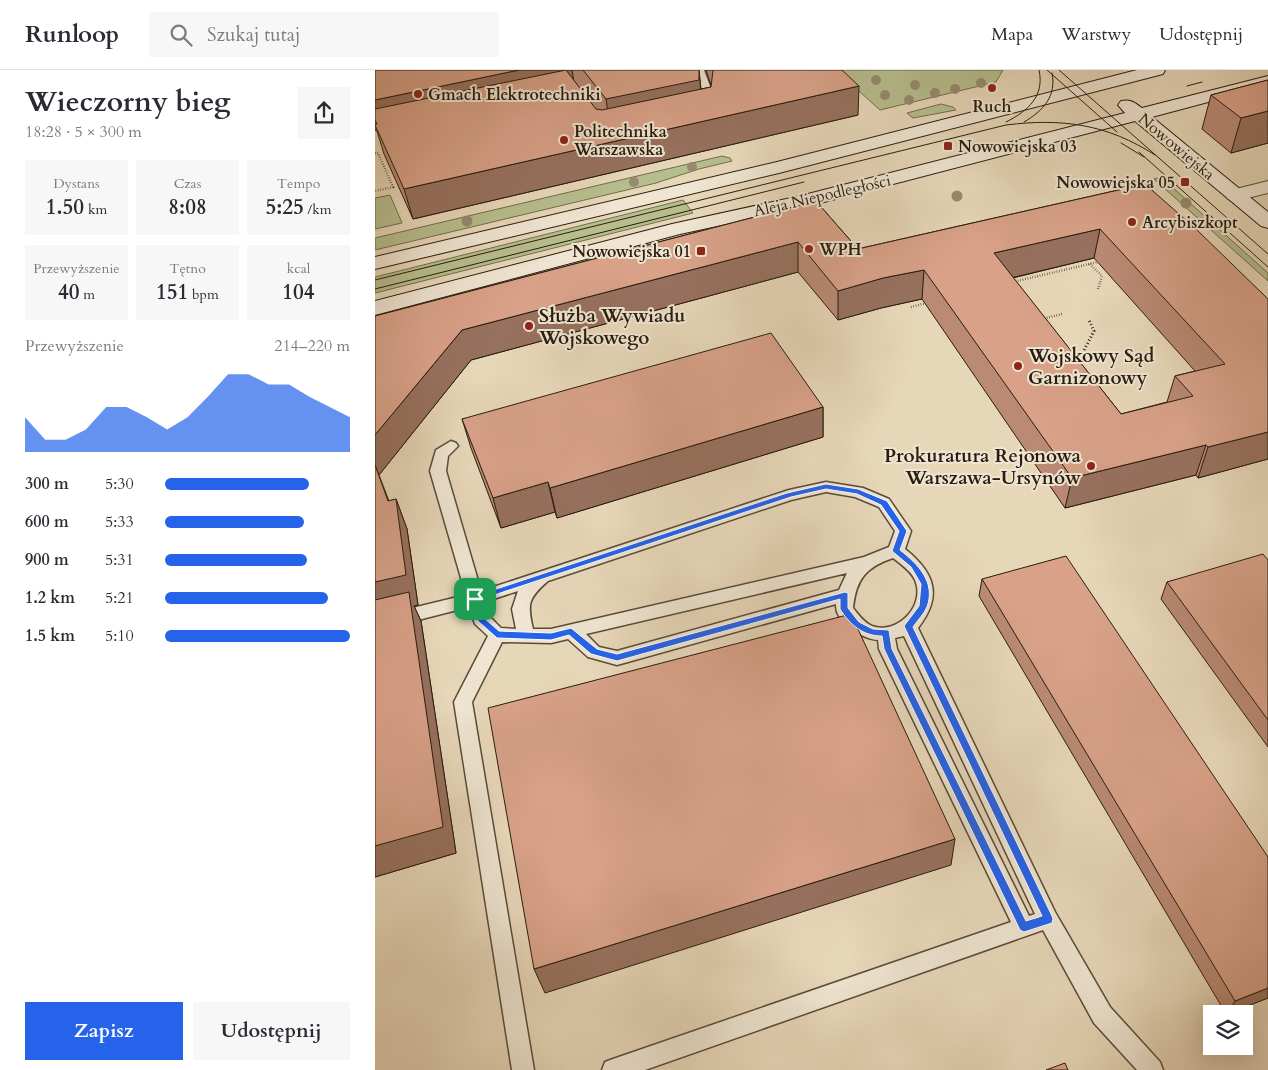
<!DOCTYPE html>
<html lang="pl">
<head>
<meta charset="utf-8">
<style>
  body { margin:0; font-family:Cardo,serif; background:#f7f7f7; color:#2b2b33; height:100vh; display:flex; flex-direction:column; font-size:19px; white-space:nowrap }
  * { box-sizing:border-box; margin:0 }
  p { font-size:16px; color:#7c7c81 }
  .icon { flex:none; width:28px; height:28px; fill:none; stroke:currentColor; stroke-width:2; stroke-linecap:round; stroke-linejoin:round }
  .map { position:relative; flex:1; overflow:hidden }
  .sheet { display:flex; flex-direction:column; background:#fff; width:375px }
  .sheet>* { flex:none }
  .tools { position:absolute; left:828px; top:935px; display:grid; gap:10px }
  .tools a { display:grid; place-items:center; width:50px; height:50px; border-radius:0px; background:#fff; box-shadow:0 5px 20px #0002; font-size:25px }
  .pin { position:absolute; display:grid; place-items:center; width:42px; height:42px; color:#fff; margin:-21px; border-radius:10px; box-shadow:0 2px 8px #0006 }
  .round { display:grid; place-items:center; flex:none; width:52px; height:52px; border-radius:0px; background:#f7f7f7 }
  .summary { display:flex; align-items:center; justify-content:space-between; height:85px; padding:0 25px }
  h1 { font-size:28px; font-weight:700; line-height:38px }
  .figures { display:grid; grid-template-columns:repeat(3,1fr); gap:8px; height:85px; padding:5px 25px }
  .figures div { display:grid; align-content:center; border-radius:0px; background:#f7f7f7; text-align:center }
  .figures b { font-size:21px; font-weight:700 }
  .figures small { font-size:14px; font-weight:400 }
  .figures p { font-size:14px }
  .chart { height:140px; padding:10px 25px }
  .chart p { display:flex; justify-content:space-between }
  .chart svg { width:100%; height:90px; margin-top:5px; fill:#2563eb; opacity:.7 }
  .button { display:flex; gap:10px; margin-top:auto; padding:10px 25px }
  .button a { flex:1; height:58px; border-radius:0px; background:#2563eb; color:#fff; font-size:20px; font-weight:700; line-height:58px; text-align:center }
  .button a+a { background:#f7f7f7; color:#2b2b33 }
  ul { padding:0 25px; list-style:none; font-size:16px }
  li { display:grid; grid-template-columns:80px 60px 1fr; align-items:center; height:38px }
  li i { height:12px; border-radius:6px; background:#2563eb }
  header { display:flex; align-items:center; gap:30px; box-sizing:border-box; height:70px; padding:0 25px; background:#fff; border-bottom:1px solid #e1e1e2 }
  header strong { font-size:24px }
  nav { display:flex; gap:28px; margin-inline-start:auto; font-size:18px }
  .search { width:350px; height:45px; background:#f7f7f7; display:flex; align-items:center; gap:12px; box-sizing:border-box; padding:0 18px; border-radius:0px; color:#7c7c81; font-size:19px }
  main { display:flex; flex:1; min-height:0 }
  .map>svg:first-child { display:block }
</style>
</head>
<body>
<header>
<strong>Runloop</strong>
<div class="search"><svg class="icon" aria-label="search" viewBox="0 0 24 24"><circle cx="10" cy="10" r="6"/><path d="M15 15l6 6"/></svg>Szukaj tutaj</div>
<nav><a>Mapa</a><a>Warstwy</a><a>Udostępnij</a></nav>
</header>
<main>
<section class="sheet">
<div class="summary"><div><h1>Wieczorny bieg</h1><p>18:28 · 5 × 300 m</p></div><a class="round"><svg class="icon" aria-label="share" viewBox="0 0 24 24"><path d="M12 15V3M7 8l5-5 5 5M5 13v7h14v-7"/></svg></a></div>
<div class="figures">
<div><p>Dystans</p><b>1.50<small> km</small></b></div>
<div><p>Czas</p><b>8:08</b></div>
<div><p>Tempo</p><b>5:25<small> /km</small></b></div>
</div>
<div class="figures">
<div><p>Przewyższenie</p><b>40<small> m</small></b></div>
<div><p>Tętno</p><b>151<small> bpm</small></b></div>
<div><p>kcal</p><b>104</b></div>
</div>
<div class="chart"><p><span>Przewyższenie</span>214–220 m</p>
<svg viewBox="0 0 160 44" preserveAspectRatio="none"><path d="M0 44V27L10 38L20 38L30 33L40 22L50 22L60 27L70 33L80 27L90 17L100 6L110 6L120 11L130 11L140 17L150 22L160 27V44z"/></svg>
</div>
<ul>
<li><b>300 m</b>5:30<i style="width:78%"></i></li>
<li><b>600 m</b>5:33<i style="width:75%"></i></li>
<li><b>900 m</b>5:31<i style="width:77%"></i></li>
<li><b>1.2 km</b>5:21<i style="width:88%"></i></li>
<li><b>1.5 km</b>5:10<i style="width:100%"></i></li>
</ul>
<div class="button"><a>Zapisz</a><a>Udostępnij</a></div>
</section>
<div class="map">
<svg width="893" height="1000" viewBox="0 0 893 1000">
  <rect width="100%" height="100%" fill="#e7d7b9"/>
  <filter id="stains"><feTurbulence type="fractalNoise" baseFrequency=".004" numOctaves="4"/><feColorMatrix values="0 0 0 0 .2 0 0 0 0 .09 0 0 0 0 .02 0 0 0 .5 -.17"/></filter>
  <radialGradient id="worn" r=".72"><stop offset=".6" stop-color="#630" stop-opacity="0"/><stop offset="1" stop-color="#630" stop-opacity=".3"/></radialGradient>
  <g fill="#b7be8e" stroke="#706e4e">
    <path d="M467,0h161l-7,12 -116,28 -40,-36 5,-1z"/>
    <path d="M566,34l12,3 3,3 -43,8 -6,-5z"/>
    <path d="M347,86l8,2 2,3 -33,8 -43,14 -281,67v-12z"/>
    <path d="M786,107l107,96v8l-114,-102z"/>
    <path d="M15,125l12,28 -27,6v-31z"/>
    <path d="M308,130l10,13 -318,80v-16z"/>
  </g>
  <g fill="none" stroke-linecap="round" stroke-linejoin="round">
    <g stroke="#584c39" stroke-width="3">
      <g id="lane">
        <path d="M319,0h10l9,24 -1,16 -4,1 -5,-3v-14z"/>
        <path d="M76,371l5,2 2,3 -10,10 -2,15 35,120 308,-101 37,-8 37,6 26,11 22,32 -6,18c30,24 38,47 13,79l137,284 55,95 50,55 3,8h-26l-43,-47 -51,-93 -398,140h-43l3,-8 8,-3 398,-137 -132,-273 -1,-9c-16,-1 -44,-19 -42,-36l-219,61 -29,-8 -20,-18 -17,4 -49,-1 -30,60 62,368h-22l-58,-368 34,-66 -13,-12 -6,-17 -94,24v-14l91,-22 -36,-124 6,-21zM451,422l29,5 24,10 16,24 -6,16 -25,10 -313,72h-18c-6,-25 -5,-31 15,-48l243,-81zM518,488c8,6 18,13 22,22 11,25 -17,55 -43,46 -8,-3 -14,-12 -19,-18 3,-29 13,-41 40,-50zM472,503l-8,17 -222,61 -18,-4 -13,-13zM143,521l-6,18 4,20 -15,-1 -12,-12 -5,-14zM529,566l131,278 -6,2 -132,-267 -2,-11z"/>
      </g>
    </g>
    <g stroke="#584c39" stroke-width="2">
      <path id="street" d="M893,111v12l-33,8 -7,-2 -3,-4 3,-4z"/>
    </g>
    <g stroke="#281d0e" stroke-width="2">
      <g id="secondary">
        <path d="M762,0h28l-2,4 -384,99 -404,96v-12l402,-95z"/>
        <path d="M893,6v10l-116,31 116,95v16l-7,-2 -126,-105 -334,87 -121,26 -305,81v-14l297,-77 128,-28 325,-83 -7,-8 3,-4c9,-2 13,1 21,7z"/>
      </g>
    </g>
    <g stroke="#281d0e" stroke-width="2.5" stroke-dasharray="0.5 2" stroke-linecap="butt">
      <path d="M0,83h3l15,34 -18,4"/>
      <path d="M715,194l12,12 -4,13"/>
      <path d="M638,212l89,-21"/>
      <path d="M536,237l16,-4"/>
      <path d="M667,249l20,-5"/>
    </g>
    <g stroke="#281d0e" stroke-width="3" stroke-dasharray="1 2.5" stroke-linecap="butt">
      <path d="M667,249l3,-1"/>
      <path d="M700,290l6,-4 13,-25 -5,-11"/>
    </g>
    <use href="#lane" fill="#efe5d2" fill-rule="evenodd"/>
    <use href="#street" fill="#efe5d2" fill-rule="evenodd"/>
    <use href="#secondary" fill="#efe5d2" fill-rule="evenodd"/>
    <g stroke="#281d0e" stroke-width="1">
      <path d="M672,0l70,62"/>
      <path d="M684,0l209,184"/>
      <path d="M812,16l15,-4"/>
      <path d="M631,52c22,-11 39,-26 33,-52"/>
      <path d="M649,52c19,-11 33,-26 28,-49"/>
      <path d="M746,73l23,14"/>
      <path d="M764,82l129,115"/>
      <path d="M0,210l631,-155c56,-7 101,-1 149,30"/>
      <path d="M0,219l429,-107"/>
    </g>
  </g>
  <g fill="#968b70">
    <circle cx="501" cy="10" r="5"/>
    <circle cx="606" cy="13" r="5"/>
    <circle cx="540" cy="15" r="5"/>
    <circle cx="580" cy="19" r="5"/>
    <circle cx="560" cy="23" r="5"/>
    <circle cx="510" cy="25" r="5"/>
    <circle cx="534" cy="30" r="5"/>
    <circle cx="317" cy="97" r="5"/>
    <circle cx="259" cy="112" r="5"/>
    <circle cx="788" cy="114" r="5"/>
    <circle cx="582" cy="126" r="5.5"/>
    <circle cx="811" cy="133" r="5.5"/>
    <circle cx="92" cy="151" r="5.5"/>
  </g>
  <g fill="#ba8a75" stroke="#281d0e" fill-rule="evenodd">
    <path d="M0,0h324l2,19 10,-2v-2l-5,-15h136l16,45 -445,104 -29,-65 -7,-23 -2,-1z"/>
    <path d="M893,10v63l-37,10 -29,-24 9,-34z"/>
    <path d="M770,114l123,115v160l-70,19 -2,-3 -131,33 -143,-209 -41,9 -43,12 -40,-48 -327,88 -92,115 10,26 7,-2 11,30 11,76 -4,1 7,15 35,232 -81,24v-561l441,-115 41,47h5zM719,188l101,113 -20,5 -8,26 -46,12 -108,-136z"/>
    <path d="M448,337v30l-266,81 -2,-6 -54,16 -30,-80 -9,-29z"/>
    <path d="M893,490v187l-107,-148 6,-17z"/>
    <path d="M607,509l286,419 -42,16 -247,-418z"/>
  </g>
  <g fill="#97715f" stroke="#281d0e">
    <path d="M144,0h53l3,18 -200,32v-20z"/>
    <path d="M324,0l2,24 -91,35 -4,-30z"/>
    <path d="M484,16l-1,29 -445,104 -9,-30z"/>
    <path d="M893,41v32l-37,10 10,-35z"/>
    <path d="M725,159l-6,29 -104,25 4,-30z"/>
    <path d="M423,172v30l-327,88 -92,115 -4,-10v-30l87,-105z"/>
    <path d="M549,200l-2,29 -41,9 -43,12v-29l45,-13z"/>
    <path d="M448,337v30l-266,81 -7,-30z"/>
    <path d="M893,362v27l-70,19 10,-31z"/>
    <path d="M831,375l-10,30 -131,33 7,-30z"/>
    <path d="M173,412l7,30 -54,16 -8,-30z"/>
    <path d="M21,429l11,30 11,76 -4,1 7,15 35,232 -81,24v-295z"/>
    <path d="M580,769l-4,26 -406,128 -11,-24z"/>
    <path d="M893,918v10l-41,16 8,-13z"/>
  </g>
  <g fill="#d8a188" stroke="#281d0e" fill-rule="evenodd">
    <path d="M0,0h144l-144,30z"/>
    <path d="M191,0l30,39 6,1 109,-23 2,-17h129l17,16 -455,103 -29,-64 2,-1 -2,-4v-11z"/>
    <path d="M208,0h116v10l-93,19z"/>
    <path d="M893,10v31l-27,7 -30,-23z"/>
    <path d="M770,114l51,45 72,70v133l-60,15 -2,-2 -134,33 -148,-208 -41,8 -45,13 -40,-49 -336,88 -87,105v-119l441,-115 41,47h5zM725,159l125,135 -50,12 18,20 -72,18 -127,-161z"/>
    <path d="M396,263l52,74 -273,81 -2,-6 -55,16 -31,-79z"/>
    <path d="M0,395l13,36 8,-2 10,76 -31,7z"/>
    <path d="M888,484l5,6v160l-101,-138z"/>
    <path d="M691,486l202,301v131l-33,13 -253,-422z"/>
    <path d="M34,522l34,235 -68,19v-246z"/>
    <path d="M476,544l104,225 -421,130 -46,-261z"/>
    <path d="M690,993l3,7h-22z"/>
  </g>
  <path fill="#2563eb" stroke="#fff" fill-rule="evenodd" d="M451,414l32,5 29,12 20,30 -7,19c18,14 36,32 27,57 -3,7 -10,14 -14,20l139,289 1,3 -1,4 -28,9 -4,-2 -136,-281 -2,-13c-19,0 -32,-11 -42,-27v-10l-223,62 -26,-7 -22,-19 -18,5 -54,-2 -19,-17 -8,-22 2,-2 315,-104zM451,419l31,5 24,11 18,26 -7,20 19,16 10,17 -2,22 -15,20 138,290 -16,5 -134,-272 -3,-19 -16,-1 -14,-7 -11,-14v-15l-3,-1 -228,62 -20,-5 -26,-21 -20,5 -52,-2 -15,-13 -5,-18 312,-103z"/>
  <g fill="#8f2418" stroke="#efe5d2" stroke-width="2">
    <circle cx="617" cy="18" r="5"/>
    <circle cx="43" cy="24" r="5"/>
    <circle cx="189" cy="70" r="5"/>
    <rect x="568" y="71" width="10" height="10" rx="2.5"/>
    <rect x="805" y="107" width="10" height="10" rx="2.5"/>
    <circle cx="757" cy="152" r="5"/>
    <circle cx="434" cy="179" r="5"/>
    <rect x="321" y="176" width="10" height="10" rx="2.5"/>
    <circle cx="154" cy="256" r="5"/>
    <circle cx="643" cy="296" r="5"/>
    <circle cx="716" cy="396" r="5"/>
  </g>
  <g text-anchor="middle" stroke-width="4" stroke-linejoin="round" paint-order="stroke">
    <g font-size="16" font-weight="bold" fill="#281d0e" stroke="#efe5d2" text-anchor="start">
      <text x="53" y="30">Gmach Elektrotechniki</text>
      <text x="617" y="42" text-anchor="middle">Ruch</text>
      <text x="199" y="67">Politechnika<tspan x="199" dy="18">Warszawska</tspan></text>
      <text x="583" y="82">Nowowiejska 03</text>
      <text x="800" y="118" text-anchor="end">Nowowiejska 05</text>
      <text x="767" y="158">Arcybiszkopt</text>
      <text x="444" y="185">WPH</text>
      <text x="316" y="187" text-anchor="end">Nowowiejska 01</text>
    </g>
    <g font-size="16" fill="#281d0e" stroke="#efe5d2">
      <text transform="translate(802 76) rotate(40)" y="6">Nowowiejska</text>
      <text transform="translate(447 125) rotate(-13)" y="6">Aleja Niepodległości</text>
    </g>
    <g font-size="19" font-weight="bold" fill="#281d0e" stroke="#efe5d2" text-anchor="start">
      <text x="164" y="252">Służba Wywiadu<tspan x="164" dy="22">Wojskowego</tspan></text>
      <text x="653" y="292">Wojskowy Sąd<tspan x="653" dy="22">Garnizonowy</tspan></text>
      <text x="706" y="392" text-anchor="end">Prokuratura Rejonowa<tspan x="706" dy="22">Warszawa-Ursynów</tspan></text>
    </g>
  </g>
  <rect width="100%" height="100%" filter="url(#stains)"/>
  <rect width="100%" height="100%" fill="url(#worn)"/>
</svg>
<div class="tools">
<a><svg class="icon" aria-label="layers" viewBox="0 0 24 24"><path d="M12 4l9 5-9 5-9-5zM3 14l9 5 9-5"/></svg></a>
</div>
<div class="pin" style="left:100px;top:529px;background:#1e9e55"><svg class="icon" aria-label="arrive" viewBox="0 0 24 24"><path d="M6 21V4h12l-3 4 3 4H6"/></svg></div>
</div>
</main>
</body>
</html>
